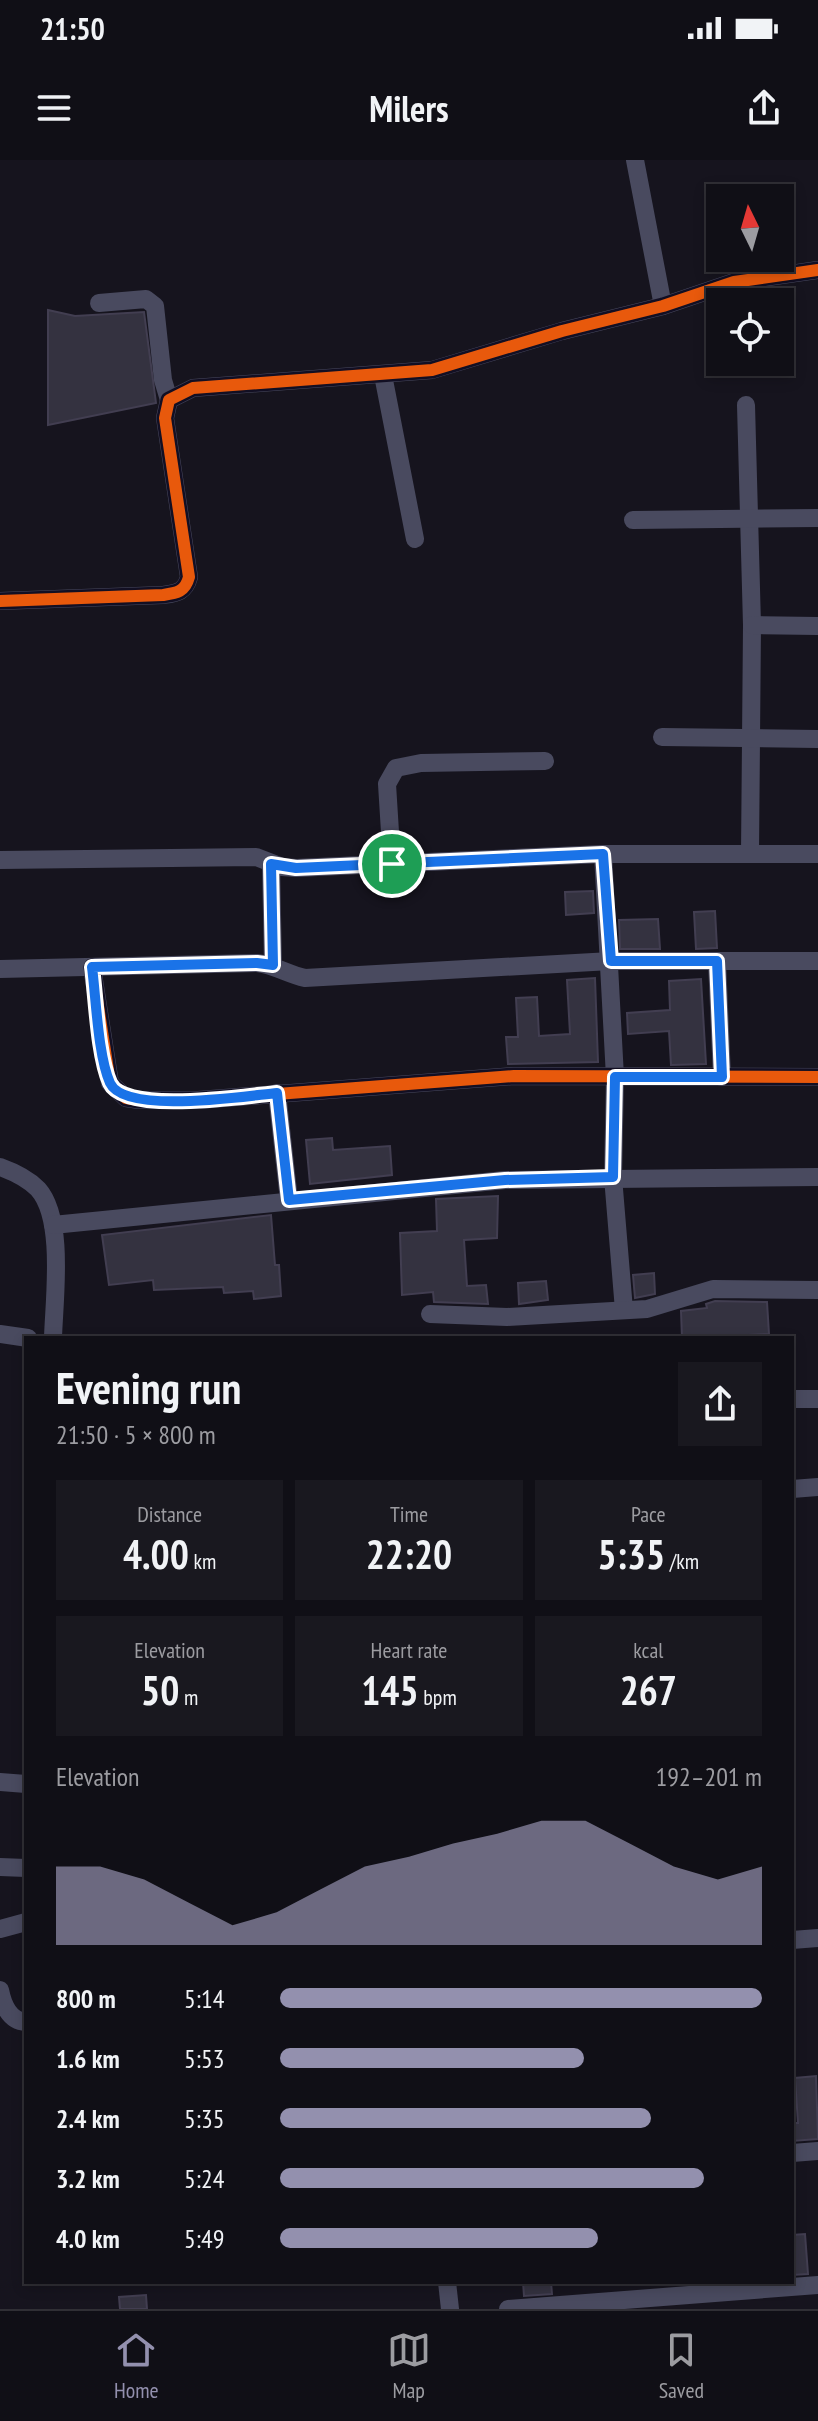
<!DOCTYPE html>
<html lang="en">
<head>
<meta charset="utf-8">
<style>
  body { margin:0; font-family:"PT Sans Narrow",sans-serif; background:#19181f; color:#f1f3f6; height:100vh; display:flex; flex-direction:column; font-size:30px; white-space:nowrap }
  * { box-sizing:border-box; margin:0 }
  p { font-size:26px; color:#9c9ca1 }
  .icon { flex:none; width:44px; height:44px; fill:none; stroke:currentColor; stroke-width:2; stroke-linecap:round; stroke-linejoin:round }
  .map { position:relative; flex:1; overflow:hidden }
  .details { position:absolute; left:24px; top:1176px; width:770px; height:948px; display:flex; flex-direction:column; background:#100f16; border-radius:0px; box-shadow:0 4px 12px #0003,0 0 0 2px #302f35 }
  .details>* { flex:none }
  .needle { width:52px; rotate:355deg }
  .fabs { position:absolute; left:706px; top:24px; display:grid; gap:16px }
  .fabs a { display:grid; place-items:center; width:88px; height:88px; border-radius:0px; background:#100f16; box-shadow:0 4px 12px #0003,0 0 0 2px #302f35; font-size:40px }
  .pin { position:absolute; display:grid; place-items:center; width:68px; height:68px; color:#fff; margin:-34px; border:4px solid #fff; border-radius:50%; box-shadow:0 2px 8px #0007 }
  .round { display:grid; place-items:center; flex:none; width:84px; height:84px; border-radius:0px; background:#19181f }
  .overview { display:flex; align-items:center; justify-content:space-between; height:136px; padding:0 32px }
  h1 { font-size:44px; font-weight:600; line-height:60px }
  .stats { display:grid; grid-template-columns:repeat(3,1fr); gap:12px; height:136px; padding:8px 32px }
  .stats div { display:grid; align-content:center; border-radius:0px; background:#19181f; text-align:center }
  .stats b { font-size:40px; font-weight:600 }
  .stats small { font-size:22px; font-weight:400 }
  .stats p { font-size:22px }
  .chart { height:224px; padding:16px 32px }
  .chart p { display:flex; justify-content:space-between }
  .chart svg { width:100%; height:144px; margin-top:8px; fill:#9390ae; opacity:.7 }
  ul { padding:0 32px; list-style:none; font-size:26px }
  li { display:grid; grid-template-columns:128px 96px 1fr; align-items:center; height:60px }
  li i { height:20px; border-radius:10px; background:#9390ae }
  .status { display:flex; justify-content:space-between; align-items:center; height:56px; padding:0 40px; background:#100f16; direction:ltr }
  .status svg { height:22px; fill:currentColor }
  header { display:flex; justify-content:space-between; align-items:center; height:104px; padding:0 32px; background:#100f16; font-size:36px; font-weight:600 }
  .tabs { display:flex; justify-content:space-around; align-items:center; height:112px; border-top:2px solid #302f35; background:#100f16; font-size:22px; color:#9c9ca1 }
  .tabs a { display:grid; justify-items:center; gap:4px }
  .tabs .on { color:#9390ae }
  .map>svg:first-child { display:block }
</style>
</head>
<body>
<div class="status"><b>21:50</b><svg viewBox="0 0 49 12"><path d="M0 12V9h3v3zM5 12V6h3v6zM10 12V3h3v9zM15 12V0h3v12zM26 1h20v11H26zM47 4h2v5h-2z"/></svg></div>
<header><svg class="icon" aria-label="menu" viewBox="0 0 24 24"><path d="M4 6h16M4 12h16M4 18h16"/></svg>Milers<svg class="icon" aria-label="share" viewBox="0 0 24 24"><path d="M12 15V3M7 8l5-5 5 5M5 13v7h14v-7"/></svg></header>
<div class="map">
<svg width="818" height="2149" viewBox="0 0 818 2149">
  <rect width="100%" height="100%" fill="#16141e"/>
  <g fill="#343240" stroke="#423e51" stroke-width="2">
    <path d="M48,150l27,6 69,-4 12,91 -108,22z"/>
    <path d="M593,731l1,22 -28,2 -1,-23z"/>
    <path d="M715,751l2,37 -21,1 -2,-37z"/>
    <path d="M658,759l2,30h-40l-1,-29z"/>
    <path d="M595,818l3,84 -90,2 -2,-27h12l-2,-39 21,-1 2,39 31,-2 -3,-54z"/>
    <path d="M701,819l5,85 -35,1 -2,-34 -41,3 -1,-21 43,-3 -1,-29z"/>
    <path d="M332,978l1,12 57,-4 2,29 -82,9 -4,-44z"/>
    <path d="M498,1036l-1,42 -33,2 3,46 19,-1 2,19 -54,-2 -1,-10 -31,3 -2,-62 37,-2 -1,-32z"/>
    <path d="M271,1055l4,50h4l2,31 -27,3 -1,-8 -29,2 -1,-6 -69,3 -1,-10 -44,5 -7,-50z"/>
    <path d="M654,1113l1,21 -20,4 -2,-23z"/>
    <path d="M546,1121l2,19 -29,4 -1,-21z"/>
    <path d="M715,1141l52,1 2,32 -87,4 -1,-27 26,-3 -1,-4z"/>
    <path d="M816,1916l2,63 -26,2v-18h6l-3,-45z"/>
    <path d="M805,2074l3,40 -16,1v-40z"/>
    <path d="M523,2122h28l1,12 -28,2z"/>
    <path d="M146,2135l1,14h-27l-1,-12z"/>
  </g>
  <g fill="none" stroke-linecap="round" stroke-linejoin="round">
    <g stroke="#494a5f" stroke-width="18">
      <path d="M635,0l28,146"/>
      <path d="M99,143l47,-4 9,7 8,74 6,20"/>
      <path d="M383,215l32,164"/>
      <path d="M746,245l6,220 -2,229"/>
      <path d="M633,360l185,-2"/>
      <path d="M0,441l163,-6c14,-2 22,-3 26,-18l-24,-159 4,-18 24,-12 239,-18 130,-39 101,-25 71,-24 84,-12"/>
      <path d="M752,465l66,1"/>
      <path d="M662,577l156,2"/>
      <path d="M603,694l12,223 -2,100 11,133"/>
      <path d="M0,700l256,-3 26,10 14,1 307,-14h215"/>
      <path d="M271,704l2,101"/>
      <path d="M392,704l-5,-80 9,-16 25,-5 124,-2"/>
      <path d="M717,801l5,116"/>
      <path d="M92,807l18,116 16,15 13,2h59l316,-24 304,1"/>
      <path d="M0,809l257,-6c17,2 31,11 48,15l306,-17h207"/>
      <path d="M277,933l12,107"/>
      <path d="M0,1007c14,5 27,11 38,22 27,30 16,111 15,149"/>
      <path d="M53,1065l452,-45 313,-3"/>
      <path d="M430,1154l77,3 140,-8 66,-20 105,1"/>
      <path d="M0,1174l28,4"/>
      <path d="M792,1239h26"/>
      <path d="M792,1329l26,-2"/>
      <path d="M0,1622l26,2"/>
      <path d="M0,1707l26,1"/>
      <path d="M0,1769l26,-7"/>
      <path d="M792,1780l26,-2"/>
      <path d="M0,1830c3,15 9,31 26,32"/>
      <path d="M792,1993l26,-2"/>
      <path d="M447,2122l3,27"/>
      <path d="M508,2149l310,-24"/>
    </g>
    <g stroke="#120f23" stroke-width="17">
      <g id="cycleway">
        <path d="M0,441l163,-6c14,-2 22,-3 26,-18l-24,-159 4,-18 24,-12 239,-18 130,-39 101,-25 71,-24 84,-12"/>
        <path d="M92,807l18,116 16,15 13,2h59l316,-24 304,1"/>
      </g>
    </g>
    <use href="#cycleway" stroke="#e8590c" stroke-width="12"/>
  </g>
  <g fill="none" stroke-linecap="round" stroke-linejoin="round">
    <g stroke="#fff" stroke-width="16">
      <path id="route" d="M603,694l8,107h106l5,116h-107l-2,100 -108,3 -216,20 -12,-107c-32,3 -152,22 -167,-10 -12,-27 -14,-85 -18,-116l165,-4 16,2 -2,-101 25,4z"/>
    </g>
    <use href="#route" stroke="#1a73e8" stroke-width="10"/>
  </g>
</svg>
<div class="fabs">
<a><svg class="needle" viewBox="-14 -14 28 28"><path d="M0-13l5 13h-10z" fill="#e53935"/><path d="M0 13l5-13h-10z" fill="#9c9ca1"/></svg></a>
<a><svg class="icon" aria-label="locate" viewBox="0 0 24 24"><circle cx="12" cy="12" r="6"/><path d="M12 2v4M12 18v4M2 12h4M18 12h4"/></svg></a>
</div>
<div class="pin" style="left:392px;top:704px;background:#1e9e55"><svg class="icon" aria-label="arrive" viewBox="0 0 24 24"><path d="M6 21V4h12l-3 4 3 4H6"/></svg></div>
<section class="details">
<div class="overview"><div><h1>Evening run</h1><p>21:50 · 5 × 800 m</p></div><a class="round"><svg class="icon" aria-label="share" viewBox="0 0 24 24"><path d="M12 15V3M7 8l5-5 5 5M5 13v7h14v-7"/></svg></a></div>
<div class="stats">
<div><p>Distance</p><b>4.00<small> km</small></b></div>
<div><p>Time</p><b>22:20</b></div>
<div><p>Pace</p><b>5:35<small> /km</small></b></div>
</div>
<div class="stats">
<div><p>Elevation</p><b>50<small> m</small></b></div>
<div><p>Heart rate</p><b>145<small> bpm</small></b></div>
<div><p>kcal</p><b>267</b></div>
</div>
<div class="chart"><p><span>Elevation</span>192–201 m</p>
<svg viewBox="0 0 160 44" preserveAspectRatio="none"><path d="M0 44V20L10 20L20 24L30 31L40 38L50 34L60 27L70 20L80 17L90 13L100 10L110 6L120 6L130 13L140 20L150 24L160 20V44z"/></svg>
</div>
<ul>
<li><b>800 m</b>5:14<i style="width:100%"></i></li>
<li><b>1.6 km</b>5:53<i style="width:63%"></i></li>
<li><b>2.4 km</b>5:35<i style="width:77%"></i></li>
<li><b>3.2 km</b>5:24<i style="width:88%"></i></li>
<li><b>4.0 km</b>5:49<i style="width:66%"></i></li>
</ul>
</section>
</div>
<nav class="tabs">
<a class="on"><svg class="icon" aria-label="home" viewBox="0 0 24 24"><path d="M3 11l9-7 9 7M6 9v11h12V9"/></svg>Home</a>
<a><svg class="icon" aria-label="map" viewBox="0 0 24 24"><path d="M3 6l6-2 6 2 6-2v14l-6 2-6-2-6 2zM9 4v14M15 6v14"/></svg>Map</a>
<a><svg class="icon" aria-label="saved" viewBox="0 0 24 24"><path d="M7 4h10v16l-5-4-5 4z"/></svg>Saved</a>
</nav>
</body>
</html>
